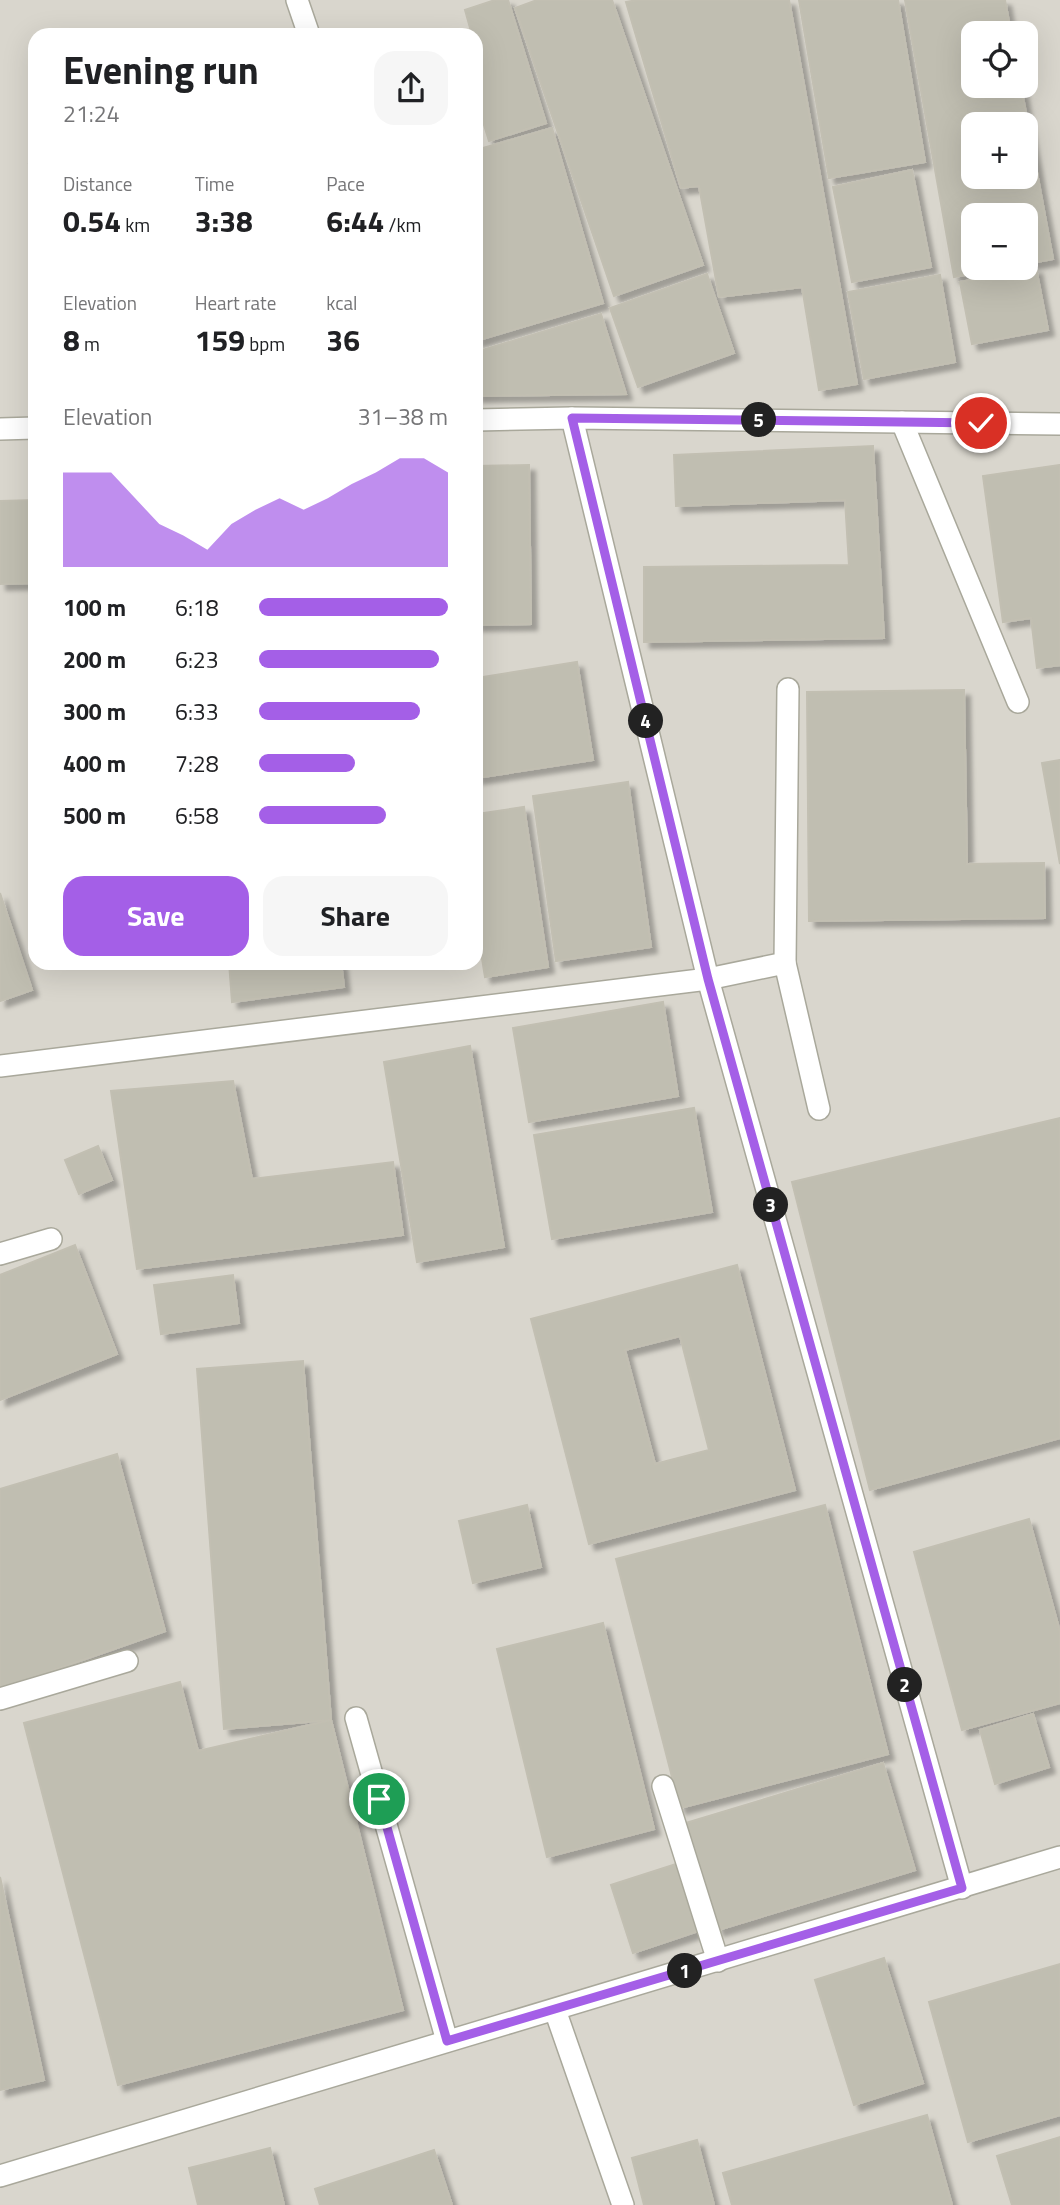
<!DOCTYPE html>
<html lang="en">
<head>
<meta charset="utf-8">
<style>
  body { margin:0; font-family:"Titillium Web",sans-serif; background:#f6f6f6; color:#202124; height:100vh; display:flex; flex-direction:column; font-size:26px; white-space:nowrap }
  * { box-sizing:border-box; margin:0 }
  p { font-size:23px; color:#757577 }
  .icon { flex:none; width:38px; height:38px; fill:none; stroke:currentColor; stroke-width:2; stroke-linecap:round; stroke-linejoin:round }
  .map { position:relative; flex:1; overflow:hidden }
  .panel { position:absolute; left:28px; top:28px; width:455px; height:942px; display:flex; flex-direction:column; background:#fff; border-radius:21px; box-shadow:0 7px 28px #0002 }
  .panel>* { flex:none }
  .fabs { position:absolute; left:961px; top:21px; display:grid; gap:14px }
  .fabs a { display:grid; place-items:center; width:77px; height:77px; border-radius:14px; background:#fff; box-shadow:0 7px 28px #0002; font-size:35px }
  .pin { position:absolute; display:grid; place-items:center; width:60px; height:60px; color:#fff; margin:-30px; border:4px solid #fff; border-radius:50%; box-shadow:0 2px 7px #0007 }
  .km { position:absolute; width:35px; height:35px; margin:-18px; border-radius:50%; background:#222; color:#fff; font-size:19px; line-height:35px; text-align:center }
  .round { display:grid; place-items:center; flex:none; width:74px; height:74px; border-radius:21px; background:#f6f6f6 }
  .headline { display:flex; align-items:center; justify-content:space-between; height:119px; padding:0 35px }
  h1 { font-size:38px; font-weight:700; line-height:52px }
  .metrics { display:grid; grid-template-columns:repeat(3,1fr); gap:10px; height:119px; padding:7px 35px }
  .metrics div { display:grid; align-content:center }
  .metrics b { font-size:30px; font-weight:700 }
  .metrics small { font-size:19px; font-weight:400 }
  .metrics p { font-size:19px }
  .chart { height:196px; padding:14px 35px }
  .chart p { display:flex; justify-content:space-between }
  .chart svg { width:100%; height:126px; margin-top:7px; fill:#a45fe7; opacity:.7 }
  .primary-button { display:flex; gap:14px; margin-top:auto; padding:14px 35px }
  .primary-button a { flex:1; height:80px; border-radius:21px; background:#a45fe7; color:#fff; font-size:28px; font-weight:700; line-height:80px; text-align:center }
  .primary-button a+a { background:#f6f6f6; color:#202124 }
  ul { padding:0 35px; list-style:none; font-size:23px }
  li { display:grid; grid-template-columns:112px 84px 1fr; align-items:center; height:52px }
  li i { height:18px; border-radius:9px; background:#a45fe7 }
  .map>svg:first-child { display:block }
</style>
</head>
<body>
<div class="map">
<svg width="1060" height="2205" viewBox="0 0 1060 2205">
  <defs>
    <filter id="shadow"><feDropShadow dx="6" dy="6" stdDeviation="2" flood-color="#0004"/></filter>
  </defs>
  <rect width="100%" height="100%" fill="#e9e7df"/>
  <path fill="#d9d6cd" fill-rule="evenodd" d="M0,0h1060v2205h-1060zM973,33h53v53h-53zM35,35h441v927h-441zM973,124h53v53h-53zM973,215h53v53h-53z"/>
  <g fill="#c0beb1" stroke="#c2bfb2" stroke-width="2" fill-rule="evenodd" filter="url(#shadow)">
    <path d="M495,0h13l38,123 -57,18 -13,-42v-31l6,-2 -6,-19v-12h-4l-7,-25z"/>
    <path d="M537,0h75l91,265 -89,31 -99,-288z"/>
    <path d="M637,0h152l68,384 -38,6 -17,-103 -83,10 -20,-111 -18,2 -55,-186z"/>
    <path d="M799,0h99l27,162 -96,16z"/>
    <path d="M905,0h100l6,33h-38v53h48l32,173 -27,5v-49h-53v53h30l-49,9zM973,124h53v53h-53z"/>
    <path d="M552,128l51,175 -127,38v-191z"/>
    <path d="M35,162v19l-6,-17z"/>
    <path d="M912,170l19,97 -79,15 -19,-95z"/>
    <path d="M1036,268l12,62 -76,14 -12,-62z"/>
    <path d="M707,274l27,79 -96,34 -28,-79z"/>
    <path d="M940,275l15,87 -91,17 -16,-87z"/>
    <path d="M601,314l25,80 -150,2v-44z"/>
    <path d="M873,446l11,192 -240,4v-75l205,-2 -4,-65 -169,6 -2,-51z"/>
    <path d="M529,465l2,159 -55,1v-159z"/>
    <path d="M1060,465v200l-23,3 -6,-50 -28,4 -20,-146z"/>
    <path d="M35,500v83l-35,1v-83z"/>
    <path d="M577,662l16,98 -117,18v-100z"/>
    <path d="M964,690l3,174 77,-1 1,55 -236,3 -2,-229z"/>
    <path d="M1060,760v104l-18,-101z"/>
    <path d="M35,782v34l-5,-33z"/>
    <path d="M628,782l23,165 -95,14 -23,-165z"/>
    <path d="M524,807l24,160 -63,10 -9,-56v-107z"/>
    <path d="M0,893l32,97 -32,11z"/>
    <path d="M229,962h112l3,25 -112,15z"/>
    <path d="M663,1002l15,94 -149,26 -16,-94z"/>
    <path d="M470,1046l34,201 -87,15 -33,-200z"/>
    <path d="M233,1081l19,98 141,-17 10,73 -266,34 -26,-178z"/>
    <path d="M694,1108l18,104 -160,27 -18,-104z"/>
    <path d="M1060,1118v320l-190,52 -78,-308z"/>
    <path d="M98,1146l14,34 -33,14 -14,-34z"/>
    <path d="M75,1245l42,109 -117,46v-125z"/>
    <path d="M737,1265l58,225 -206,54 -58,-225zM680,1336l29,114 -54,14 -30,-114z"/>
    <path d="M233,1275l6,48 -78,11 -7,-49z"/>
    <path d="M303,1361l28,359 -107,9 -27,-360z"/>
    <path d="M117,1454l48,177 -165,58v-200z"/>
    <path d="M527,1505l14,62 -68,16 -14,-62z"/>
    <path d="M825,1505l63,249 -208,54 -64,-249z"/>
    <path d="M1029,1519l31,113v71l-98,27 -48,-178z"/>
    <path d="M603,1623l51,206 -107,28 -50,-208z"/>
    <path d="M180,1682l18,69 133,-31 72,290 -285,75 -94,-362z"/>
    <path d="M1033,1714l16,53 -54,17 -15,-54z"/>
    <path d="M883,1763l32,107 -197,60 -32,-107z"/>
    <path d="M676,1864l22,67 -65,22 -22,-68z"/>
    <path d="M0,1877l44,203 -44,10z"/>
    <path d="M884,1958l39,125 -69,22 -39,-125z"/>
    <path d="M1060,1964v151l-92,27 -39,-140z"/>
    <path d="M927,2115l25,90h-220l-9,-32z"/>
    <path d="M1060,2137v68h-48l-15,-49z"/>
    <path d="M697,2140l17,65h-70l-12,-47z"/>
    <path d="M270,2148l14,57h-86l-9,-37z"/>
    <path d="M434,2150l18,55h-132l-5,-16z"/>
  </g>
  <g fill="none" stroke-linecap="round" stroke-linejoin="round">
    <g stroke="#a9a89b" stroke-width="24">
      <g id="minor">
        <path d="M297,0l12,35"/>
        <path d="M572,418l136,561 254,909"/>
        <path d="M476,420l96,-2 488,6"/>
        <path d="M902,422l116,280"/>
        <path d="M0,429l35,-1"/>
        <path d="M785,963l34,146"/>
        <path d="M0,1066l708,-87 77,-16 3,-274"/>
        <path d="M0,1254l51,-15"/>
        <path d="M0,1699l127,-38"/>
        <path d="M356,1718l91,323"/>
        <path d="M663,1786l55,175"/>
        <path d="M555,2010l68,195"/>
        <path d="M0,2176l1060,-319"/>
      </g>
    </g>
    <use href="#minor" stroke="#fff" stroke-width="21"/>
  </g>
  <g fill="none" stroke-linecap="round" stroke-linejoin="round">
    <g stroke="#fff" stroke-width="14">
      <path id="route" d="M379,1799l68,242 515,-153 -254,-909 -136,-561 409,5"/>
    </g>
    <use href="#route" stroke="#a45fe7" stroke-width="9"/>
  </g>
</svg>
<div class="fabs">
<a><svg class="icon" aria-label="locate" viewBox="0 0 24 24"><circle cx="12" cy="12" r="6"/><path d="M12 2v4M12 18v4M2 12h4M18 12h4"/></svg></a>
<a>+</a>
<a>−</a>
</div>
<div class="pin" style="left:379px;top:1799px;background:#1e9e55"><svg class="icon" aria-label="arrive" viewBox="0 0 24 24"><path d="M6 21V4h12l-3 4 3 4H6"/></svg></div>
<div class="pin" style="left:981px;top:423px;background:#d93025"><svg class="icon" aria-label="check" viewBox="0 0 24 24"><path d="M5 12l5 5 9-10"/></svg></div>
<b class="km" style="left:685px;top:1971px">1</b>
<b class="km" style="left:905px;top:1685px">2</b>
<b class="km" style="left:771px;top:1205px">3</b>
<b class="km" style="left:646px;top:721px">4</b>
<b class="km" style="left:759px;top:420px">5</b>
<section class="panel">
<div class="headline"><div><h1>Evening run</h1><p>21:24</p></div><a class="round"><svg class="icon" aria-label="share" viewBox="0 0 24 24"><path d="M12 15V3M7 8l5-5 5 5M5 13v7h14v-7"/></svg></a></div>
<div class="metrics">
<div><p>Distance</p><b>0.54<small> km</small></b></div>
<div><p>Time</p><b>3:38</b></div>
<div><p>Pace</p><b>6:44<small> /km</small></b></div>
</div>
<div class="metrics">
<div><p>Elevation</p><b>8<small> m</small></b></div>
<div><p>Heart rate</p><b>159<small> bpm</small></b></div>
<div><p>kcal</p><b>36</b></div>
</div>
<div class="chart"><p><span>Elevation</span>31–38 m</p>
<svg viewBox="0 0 160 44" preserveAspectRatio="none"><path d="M0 44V11L10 11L20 11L30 20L40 29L50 33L60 38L70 29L80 24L90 20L100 24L110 20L120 15L130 11L140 6L150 6L160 11V44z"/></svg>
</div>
<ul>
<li><b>100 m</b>6:18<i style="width:100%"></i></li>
<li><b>200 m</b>6:23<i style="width:95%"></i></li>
<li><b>300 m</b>6:33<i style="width:85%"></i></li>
<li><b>400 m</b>7:28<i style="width:51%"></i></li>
<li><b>500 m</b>6:58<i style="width:67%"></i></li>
</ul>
<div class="primary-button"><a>Save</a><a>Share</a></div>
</section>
</div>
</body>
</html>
